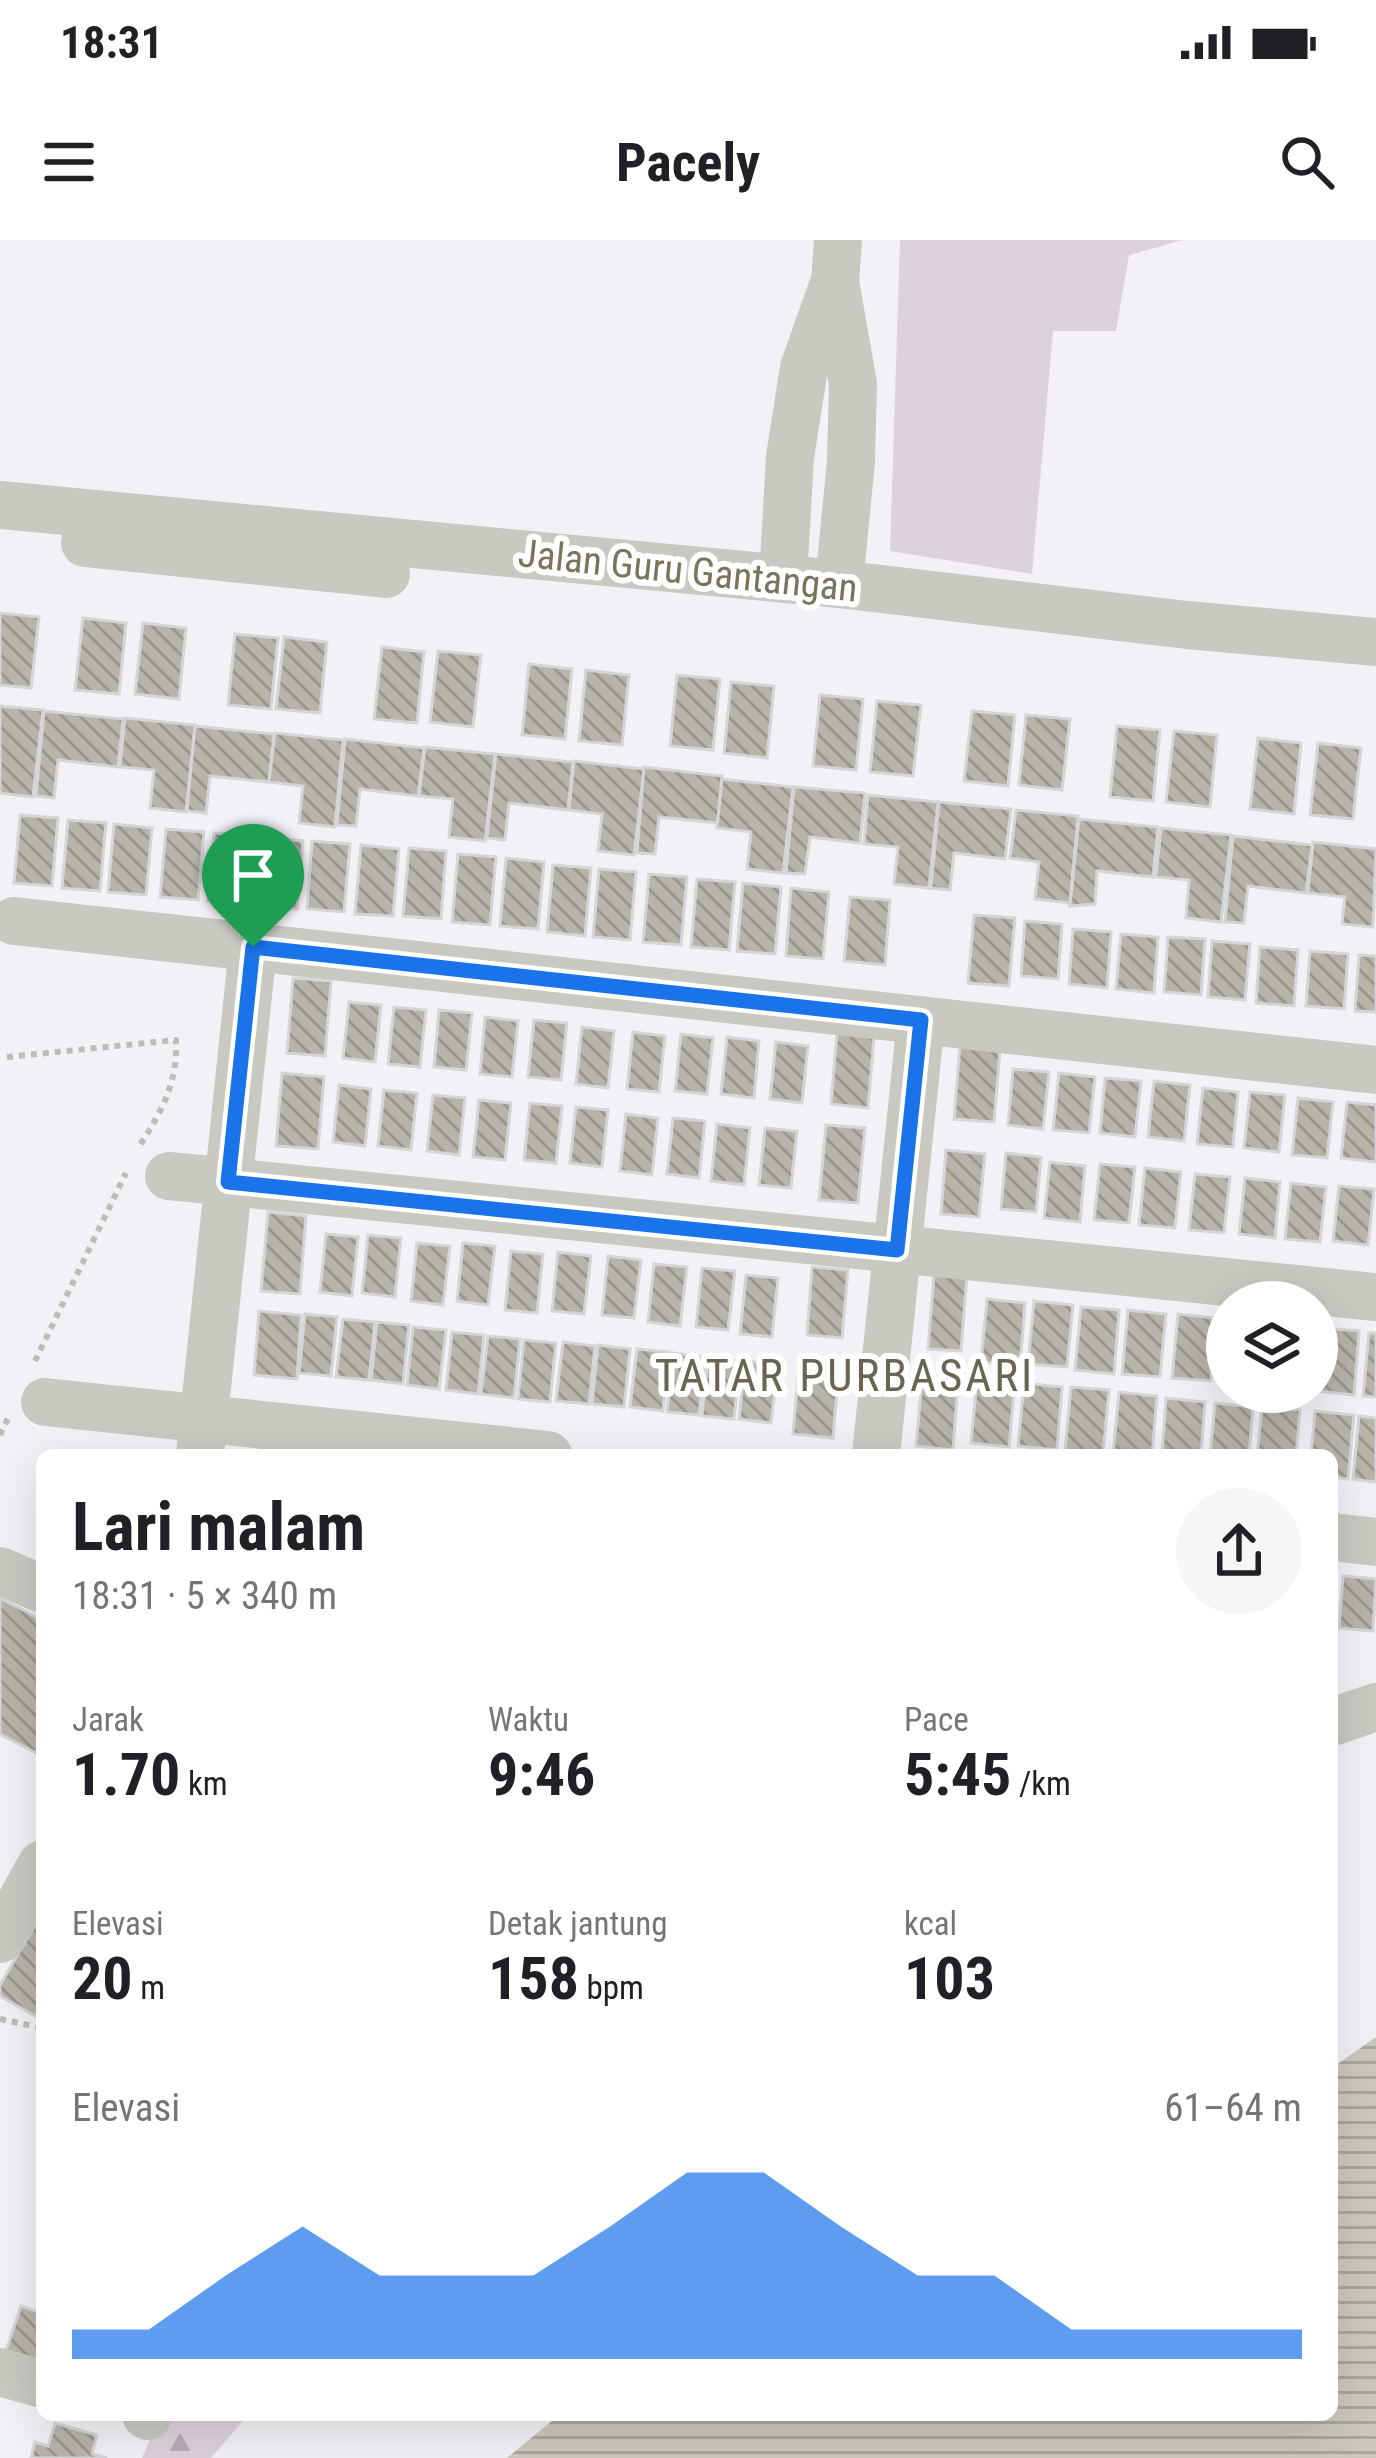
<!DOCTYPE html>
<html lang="id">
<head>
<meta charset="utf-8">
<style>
  body { margin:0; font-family:"Roboto Condensed",sans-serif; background:#f6f6f6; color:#202124; height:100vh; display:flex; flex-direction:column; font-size:45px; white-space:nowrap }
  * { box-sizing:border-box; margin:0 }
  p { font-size:39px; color:#757577 }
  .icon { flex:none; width:66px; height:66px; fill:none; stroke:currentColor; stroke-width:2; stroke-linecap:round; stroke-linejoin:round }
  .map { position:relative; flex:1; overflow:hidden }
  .details { position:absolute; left:36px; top:1209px; width:1302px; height:972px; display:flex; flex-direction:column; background:#fff; border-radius:18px; box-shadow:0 12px 48px #0002 }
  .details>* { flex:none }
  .tools { position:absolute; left:1206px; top:1041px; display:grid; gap:24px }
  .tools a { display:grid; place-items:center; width:132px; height:132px; border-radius:50%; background:#fff; box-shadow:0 12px 48px #0002; font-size:60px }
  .pin { position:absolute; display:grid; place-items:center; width:102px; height:102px; color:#fff; margin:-123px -51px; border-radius:50% 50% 50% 0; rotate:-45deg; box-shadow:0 0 12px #0007 }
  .pin .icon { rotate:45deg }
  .round { display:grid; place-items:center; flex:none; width:126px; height:126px; border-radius:63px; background:#f6f6f6 }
  .headline { display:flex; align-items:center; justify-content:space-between; height:204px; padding:0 36px }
  h1 { font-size:66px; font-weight:700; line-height:90px }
  .stats { display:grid; grid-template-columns:repeat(3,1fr); gap:18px; height:204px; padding:12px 36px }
  .stats div { display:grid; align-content:center }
  .stats b { font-size:60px; font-weight:700 }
  .stats small { font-size:33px; font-weight:400 }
  .stats p { font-size:33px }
  .chart { height:336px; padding:24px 36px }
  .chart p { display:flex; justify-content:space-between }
  .chart svg { width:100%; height:216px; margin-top:12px; fill:#1a73e8; opacity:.7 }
  .status { display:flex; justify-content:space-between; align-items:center; height:84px; padding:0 60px; background:#fff; direction:ltr }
  .status svg { height:33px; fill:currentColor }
  header { display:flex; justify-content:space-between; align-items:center; height:156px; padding:0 36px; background:#fff; font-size:54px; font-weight:700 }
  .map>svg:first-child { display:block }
</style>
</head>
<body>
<div class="status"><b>18:31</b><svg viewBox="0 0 49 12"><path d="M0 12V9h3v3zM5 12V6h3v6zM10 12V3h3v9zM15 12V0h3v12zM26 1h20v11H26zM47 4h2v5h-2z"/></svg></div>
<header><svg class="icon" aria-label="menu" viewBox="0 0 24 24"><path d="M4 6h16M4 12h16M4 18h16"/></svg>Pacely<svg class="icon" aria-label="search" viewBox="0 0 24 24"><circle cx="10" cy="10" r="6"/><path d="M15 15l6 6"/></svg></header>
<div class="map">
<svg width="1376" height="2218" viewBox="0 0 1376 2218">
  <defs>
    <pattern id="forest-firs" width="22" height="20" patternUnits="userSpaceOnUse" patternTransform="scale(3)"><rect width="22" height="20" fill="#dcd2dc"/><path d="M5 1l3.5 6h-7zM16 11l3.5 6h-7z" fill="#b7afb6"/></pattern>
    <pattern id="water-rules" width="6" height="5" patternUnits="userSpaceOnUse" patternTransform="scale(3)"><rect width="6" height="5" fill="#cdc8be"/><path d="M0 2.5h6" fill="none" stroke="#aba79e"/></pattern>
    <pattern id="building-back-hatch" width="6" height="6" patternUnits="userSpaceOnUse" patternTransform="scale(3)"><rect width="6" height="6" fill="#b7b5aa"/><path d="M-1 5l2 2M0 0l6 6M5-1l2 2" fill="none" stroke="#9a988e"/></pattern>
  </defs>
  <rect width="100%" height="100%" fill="#f3f1f5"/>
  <path fill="#dcd2dc" d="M900,0h283l-54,15 -13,76h-63l-21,243 -142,-23z"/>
  <path fill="url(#forest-firs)" d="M160,2175h88l-37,43h-69z"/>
  <path fill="url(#water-rules)" d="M1376,1797v421h-869l52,-43h773v-347z"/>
  <g fill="url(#building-back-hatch)" stroke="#d5d4d6" stroke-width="3">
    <path d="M0,373l39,4 -8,71 -31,-3z"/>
    <path d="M83,378l43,5 -7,71 -44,-4z"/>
    <path d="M143,383l43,5 -7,71 -44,-5z"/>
    <path d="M235,394l43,4 -7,71 -43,-4z"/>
    <path d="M284,397l43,5 -7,71 -44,-4z"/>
    <path d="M382,407l42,5 -7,71 -43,-4z"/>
    <path d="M438,411l43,4 -8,72 -43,-5z"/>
    <path d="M529,424l43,5 -7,70 -43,-4z"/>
    <path d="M586,430l43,5 -7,70 -43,-4z"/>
    <path d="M677,435l43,4 -7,71 -43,-4z"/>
    <path d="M731,442l43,4 -7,72 -43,-5z"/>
    <path d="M820,455l43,4 -7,71 -43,-4z"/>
    <path d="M877,461l44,4 -8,71 -43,-4z"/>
    <path d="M0,466l43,4 -10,87 -33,-4z"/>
    <path d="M44,471l79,8 -5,48 -60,-7 -4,38 -18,-2z"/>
    <path d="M972,471l43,4 -7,71 -44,-5z"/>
    <path d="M1026,475l44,4 -8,71 -43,-5z"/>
    <path d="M125,478l70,7 -9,87 -36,-4 4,-38 -34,-3z"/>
    <path d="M195,486l79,8 -5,48 -59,-6 -4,37 -19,-2z"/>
    <path d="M1117,486l43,4 -7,71 -43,-4z"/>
    <path d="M1174,491l43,4 -7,72 -44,-5z"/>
    <path d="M275,493l68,7 -8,87 -36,-4 4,-37 -34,-4z"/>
    <path d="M1258,498l43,5 -7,71 -44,-5z"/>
    <path d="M345,499l79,9 -6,48 -58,-7 -4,37 -19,-1z"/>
    <path d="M1318,503l43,5 -8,71 -43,-4z"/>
    <path d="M425,507l70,7 -10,87 -36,-4 4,-38 -34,-3z"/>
    <path d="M496,514l77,8 -5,48 -59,-7 -4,37 -18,-2z"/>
    <path d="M574,521l70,8 -10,86 -36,-4 4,-37 -33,-4z"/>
    <path d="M644,527l78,9 -4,47 -59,-6 -4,37 -18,-1z"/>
    <path d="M722,539l71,8 -10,86 -36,-4 4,-37 -34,-4z"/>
    <path d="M794,547l71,6 -5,50 -50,-6 -5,37 -19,-1z"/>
    <path d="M868,555l70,7 -9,86 -35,-4 4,-37 -34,-3z"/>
    <path d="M939,562l72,7 -6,50 -51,-6 -4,37 -19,-2z"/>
    <path d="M1016,570l62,6 -8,87 -35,-4 4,-37 -29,-4z"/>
    <path d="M20,575l38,3 -6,68 -38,-3z"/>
    <path d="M1079,579l79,8 -5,50 -56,-6 -2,33 -25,2z"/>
    <path d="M68,580l38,3 -6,68 -38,-3z"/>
    <path d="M114,584l38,4 -6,67 -38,-3z"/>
    <path d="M1161,588l70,7 -10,87 -35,-4 3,-38 -33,-3z"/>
    <path d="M166,589l38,3 -6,68 -38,-3z"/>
    <path d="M214,593l38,3 -6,68 -38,-3z"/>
    <path d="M1233,596l79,9 -6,48 -58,-7 -4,37 -19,-1z"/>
    <path d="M265,598l38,3 -6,68 -38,-3z"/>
    <path d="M312,601l38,3 -6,68 -37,-3z"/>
    <path d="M1313,602l63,7 -3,78 -31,-3 3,-27 -37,-4z"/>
    <path d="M361,605l38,4 -6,67 -38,-2z"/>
    <path d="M409,608l37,3 -5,68 -38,-3z"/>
    <path d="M458,614l38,3 -6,68 -38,-3z"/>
    <path d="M506,618l38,4 -6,67 -38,-3z"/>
    <path d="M553,625l38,3 -6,68 -38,-4z"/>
    <path d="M599,629l37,3 -6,68 -37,-3z"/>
    <path d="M649,634l38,3 -6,68 -38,-3z"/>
    <path d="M697,639l38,3 -6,68 -38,-3z"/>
    <path d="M743,643l38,4 -6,67 -38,-3z"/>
    <path d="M791,648l38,4 -6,67 -37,-3z"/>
    <path d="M850,657l40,3 -5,65 -41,-4z"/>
    <path d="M974,675l41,3 -6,68 -41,-3z"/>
    <path d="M1025,681l37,3 -4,55 -37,-3z"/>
    <path d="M1073,689l38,3 -4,56 -38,-4z"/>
    <path d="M1121,694l37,3 -4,56 -38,-4z"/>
    <path d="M1168,697l37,2 -4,56 -37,-3z"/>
    <path d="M1212,701l38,3 -5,56 -37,-3z"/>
    <path d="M1260,707l38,3 -4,56 -38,-3z"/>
    <path d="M1310,711l38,3 -4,55 -38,-3z"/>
    <path d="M1359,715l17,1v56l-21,-1z"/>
    <path d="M293,738l38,3 -6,75 -38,-3z"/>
    <path d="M349,762l32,3 -6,57 -32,-4z"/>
    <path d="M394,767l32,3 -6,57 -32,-3z"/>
    <path d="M439,770l33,3 -6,57 -32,-3z"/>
    <path d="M485,777l33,4 -6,56 -32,-3z"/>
    <path d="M534,780l33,3 -6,57 -33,-3z"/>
    <path d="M582,787l32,4 -6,57 -32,-4z"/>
    <path d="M633,792l32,4 -6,56 -32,-3z"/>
    <path d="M837,793l37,4 -6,71 -37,-4z"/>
    <path d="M681,794l32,4 -6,56 -32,-3z"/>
    <path d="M727,797l32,4 -5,57 -33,-4z"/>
    <path d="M776,802l32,4 -6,57 -32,-4z"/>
    <path d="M960,806l40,4 -6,72 -40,-3z"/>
    <path d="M1013,829l36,3 -6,57 -35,-4z"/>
    <path d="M282,833l42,4 -6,72 -42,-3z"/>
    <path d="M1059,833l36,4 -6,56 -36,-3z"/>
    <path d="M1105,838l36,3 -6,56 -35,-4z"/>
    <path d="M1154,841l36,4 -6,56 -36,-4z"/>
    <path d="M339,845l32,4 -6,57 -32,-4z"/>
    <path d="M1203,848l35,4 -5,55 -36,-3z"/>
    <path d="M384,850l33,3 -6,57 -33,-4z"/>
    <path d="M1250,852l35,3 -6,57 -35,-4z"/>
    <path d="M433,855l32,3 -6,57 -32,-4z"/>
    <path d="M1298,858l35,4 -6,56 -35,-3z"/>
    <path d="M479,860l32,3 -6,57 -32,-3z"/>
    <path d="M1347,862l29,3v57l-35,-4z"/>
    <path d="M530,863l32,3 -6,57 -32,-3z"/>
    <path d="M576,867l32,3 -6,57 -32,-4z"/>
    <path d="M626,874l32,4 -6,57 -32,-4z"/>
    <path d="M673,878l32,3 -6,57 -32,-4z"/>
    <path d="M717,884l33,4 -6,57 -33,-4z"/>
    <path d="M826,885l39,3 -7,75 -39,-3z"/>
    <path d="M765,888l32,3 -6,57 -32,-3z"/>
    <path d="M946,910l39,4 -6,63 -38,-3z"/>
    <path d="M1006,913l35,4 -5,55 -35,-3z"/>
    <path d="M1050,922l35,4 -5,56 -36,-4z"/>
    <path d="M1100,924l35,3 -6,56 -35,-3z"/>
    <path d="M1145,928l36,4 -6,56 -36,-3z"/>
    <path d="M1195,934l35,3 -6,56 -35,-3z"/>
    <path d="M1245,938l35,4 -5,56 -36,-4z"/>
    <path d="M1291,943l35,4 -6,55 -35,-3z"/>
    <path d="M1339,946l35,3 -6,56 -35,-4z"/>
    <path d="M268,972l38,4 -6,78 -39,-3z"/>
    <path d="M326,994l32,3 -6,59 -32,-4z"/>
    <path d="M368,995l33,3 -6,59 -33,-4z"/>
    <path d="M417,1003l33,3 -7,59 -32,-4z"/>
    <path d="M463,1003l32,3 -7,59 -31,-4z"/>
    <path d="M511,1011l32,3 -6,59 -32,-3z"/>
    <path d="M558,1012l33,4 -7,58 -32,-3z"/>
    <path d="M608,1016l33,4 -7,58 -32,-3z"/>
    <path d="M654,1024l33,3 -7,59 -32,-4z"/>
    <path d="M812,1027l36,3 -6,68 -35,-3z"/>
    <path d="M702,1028l33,3 -7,59 -32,-3z"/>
    <path d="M934,1034l33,2 -6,75 -33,-2z"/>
    <path d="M746,1035l32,3 -6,59 -32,-3z"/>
    <path d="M987,1059l38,4 -5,63 -39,-4z"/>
    <path d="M1034,1061l39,4 -6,62 -39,-3z"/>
    <path d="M1081,1067l38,3 -5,64 -39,-4z"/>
    <path d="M1128,1070l38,4 -6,63 -38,-3z"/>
    <path d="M259,1071l42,4 -4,64 -43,-4z"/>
    <path d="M305,1074l32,3 -6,59 -32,-3z"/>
    <path d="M1178,1074l38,4 -5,63 -39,-3z"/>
    <path d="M343,1079l32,3 -6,58 -33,-3z"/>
    <path d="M377,1082l32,3 -6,59 -32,-4z"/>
    <path d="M413,1087l33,3 -7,59 -32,-4z"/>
    <path d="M1321,1088l38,3 -5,64 -37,-4z"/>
    <path d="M452,1092l32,3 -6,59 -32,-4z"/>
    <path d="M1369,1093h7v64l-13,-1z"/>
    <path d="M488,1096l32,3 -6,59 -33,-4z"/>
    <path d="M524,1100l32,3 -6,59 -32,-3z"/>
    <path d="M563,1102l32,4 -6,58 -33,-3z"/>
    <path d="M598,1105l32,4 -6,58 -32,-3z"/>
    <path d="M637,1109l32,3 -6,59 -33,-4z"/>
    <path d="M673,1113l32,4 -6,58 -32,-3z"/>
    <path d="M708,1117l32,4 -6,58 -32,-3z"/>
    <path d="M745,1121l33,3 -7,59 -32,-4z"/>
    <path d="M799,1125l40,3 -6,70 -40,-4z"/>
    <path d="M977,1140l38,3 -6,64 -38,-4z"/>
    <path d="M922,1141l36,3 -5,66 -37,-4z"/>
    <path d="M1024,1143l38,4 -5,63 -39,-4z"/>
    <path d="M1071,1147l38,3 -6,64 -38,-4z"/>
    <path d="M1119,1152l38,4 -5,59h-39z"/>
    <path d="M1166,1158l39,4 -4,53h-39z"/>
    <path d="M1215,1163l38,4 -4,48h-39z"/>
    <path d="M1262,1167l38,3 -4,45h-39z"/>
    <path d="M1315,1171l39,4 -6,64 -16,-2v-22h-21z"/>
    <path d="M1359,1176l17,2v64l-23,-3z"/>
    <path d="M1343,1336l33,3 -3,52 -34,-3z"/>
    <path d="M0,1358l42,22v136l-42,-22z"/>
    <path d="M42,1673v107l-42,-24v-11z"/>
    <path d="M21,2066l21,7v56l-38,-12z"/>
    <path d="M55,2183l42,12 -5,19 15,4h-76l4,-16 13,4z"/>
  </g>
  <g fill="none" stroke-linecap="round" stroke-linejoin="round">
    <g stroke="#bdbdb8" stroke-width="6" stroke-dasharray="6 6" stroke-linecap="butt">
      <path d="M7,817l169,-17c2,42 -14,71 -36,105"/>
      <path d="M35,1121l91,-188"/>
      <path d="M0,1195l9,-19"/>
      <path d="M0,1779l42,9"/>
    </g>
    <g stroke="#c9c9c2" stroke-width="48">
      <path d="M838,0l-3,42 18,102 -2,77 -12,123"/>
      <path d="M0,265l839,79 348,41 189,17"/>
      <path d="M85,303l301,31"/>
      <path d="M783,339l7,-122 14,-89 29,-82"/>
      <path d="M14,681l1362,149"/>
      <path d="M169,936l1207,121"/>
      <path d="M45,1162l503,53"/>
      <path d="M200,1215l53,-508"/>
      <path d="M876,1215l45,-435"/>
      <path d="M1332,1297l44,5"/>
      <path d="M0,1331l42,18"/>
      <path d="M1332,1482l44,-15"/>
      <path d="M0,1699l42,-75"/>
      <path d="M0,2132l42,12"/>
      <path d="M146,2175l2,1"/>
    </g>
  </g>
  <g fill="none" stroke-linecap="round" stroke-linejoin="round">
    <g stroke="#fff" stroke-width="24">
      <path id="route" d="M253,707l668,73 -24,230 -669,-68z"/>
    </g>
    <use href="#route" stroke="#1a73e8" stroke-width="15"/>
  </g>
  <g text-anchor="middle" stroke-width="12" stroke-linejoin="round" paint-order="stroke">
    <g font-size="39" fill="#78755c" stroke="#fff">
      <text transform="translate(688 330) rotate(6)" y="14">Jalan Guru Gantangan</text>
    </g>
    <g font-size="45" letter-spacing="3" fill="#686652" stroke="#fff">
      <text x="845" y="1151">TATAR PURBASARI</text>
    </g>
  </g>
</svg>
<div class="tools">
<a><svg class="icon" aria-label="layers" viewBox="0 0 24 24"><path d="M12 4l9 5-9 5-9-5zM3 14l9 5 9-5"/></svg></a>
</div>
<div class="pin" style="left:253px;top:707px;background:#1e9e55"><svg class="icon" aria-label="arrive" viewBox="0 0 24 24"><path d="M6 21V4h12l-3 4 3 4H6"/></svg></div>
<section class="details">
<div class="headline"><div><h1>Lari malam</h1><p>18:31 · 5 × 340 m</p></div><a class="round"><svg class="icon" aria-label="share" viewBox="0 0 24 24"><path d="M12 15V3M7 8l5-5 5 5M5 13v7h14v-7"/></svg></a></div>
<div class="stats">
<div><p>Jarak</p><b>1.70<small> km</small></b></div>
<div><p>Waktu</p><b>9:46</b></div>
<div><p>Pace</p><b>5:45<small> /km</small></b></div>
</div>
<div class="stats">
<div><p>Elevasi</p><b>20<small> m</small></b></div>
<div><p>Detak jantung</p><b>158<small> bpm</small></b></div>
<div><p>kcal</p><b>103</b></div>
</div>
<div class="chart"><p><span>Elevasi</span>61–64 m</p>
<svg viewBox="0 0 160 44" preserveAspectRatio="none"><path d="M0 44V38L10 38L20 27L30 17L40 27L50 27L60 27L70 17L80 6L90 6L100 17L110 27L120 27L130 38L140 38L150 38L160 38V44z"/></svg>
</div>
</section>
</div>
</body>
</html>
